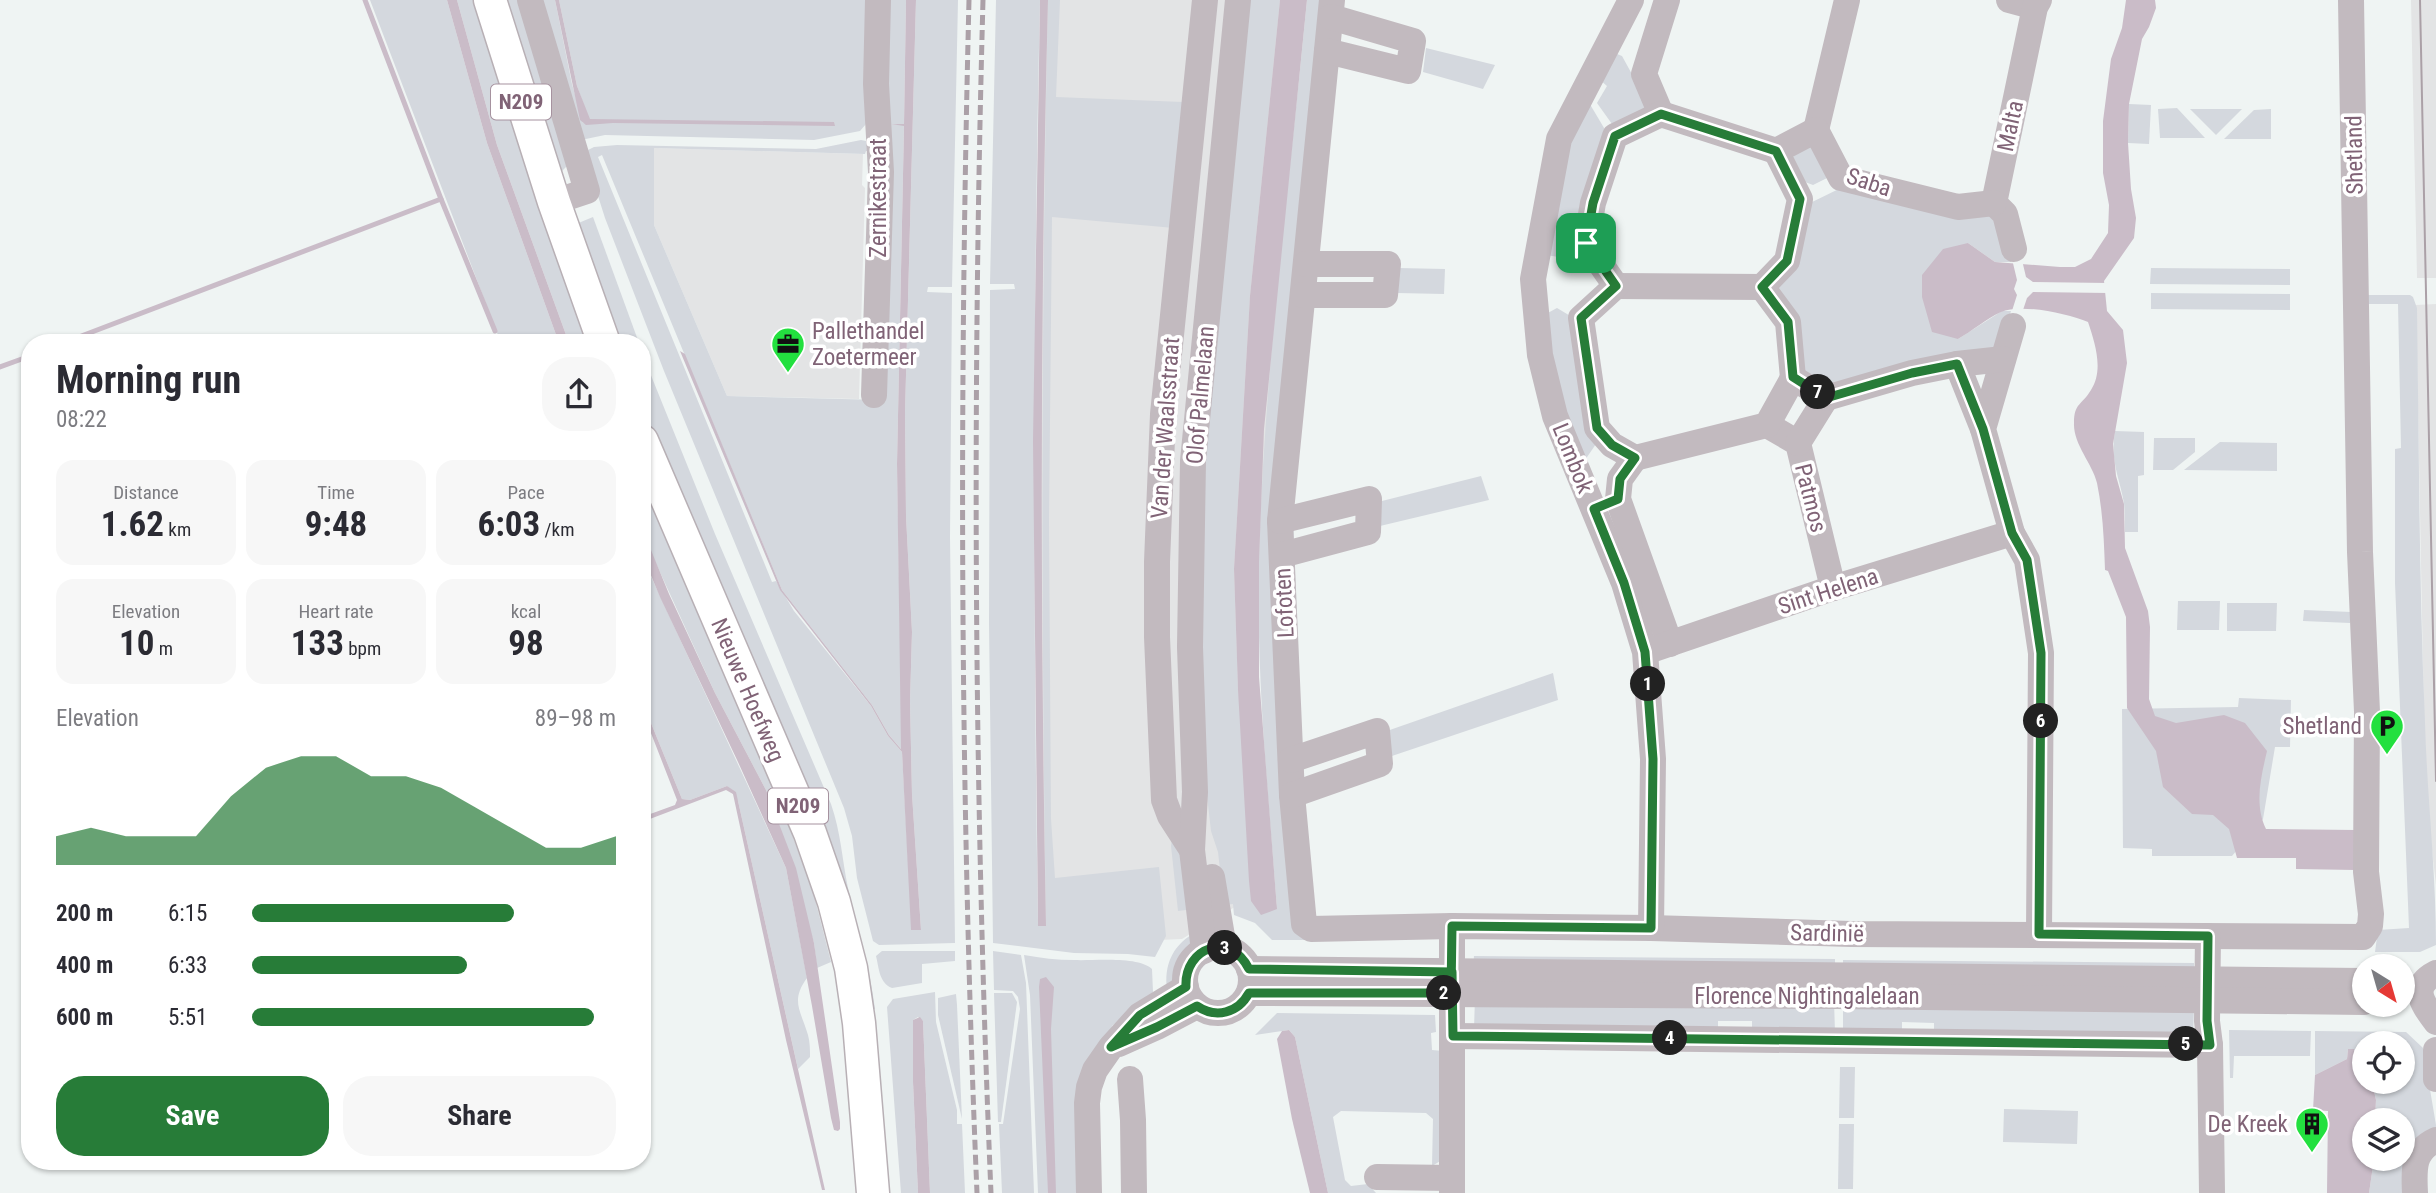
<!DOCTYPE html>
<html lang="en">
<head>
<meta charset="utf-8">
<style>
  body { margin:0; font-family:"Roboto Condensed",sans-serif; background:#f7f7f7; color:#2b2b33; height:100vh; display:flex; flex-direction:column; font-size:26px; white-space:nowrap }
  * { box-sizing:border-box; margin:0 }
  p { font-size:23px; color:#7c7c81 }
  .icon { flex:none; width:38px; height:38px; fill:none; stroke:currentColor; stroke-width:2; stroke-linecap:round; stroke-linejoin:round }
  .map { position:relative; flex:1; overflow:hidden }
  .sheet { position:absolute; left:21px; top:334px; width:630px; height:836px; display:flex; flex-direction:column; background:#fff; border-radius:28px; box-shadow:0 2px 5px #0004 }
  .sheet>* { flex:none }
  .needle { width:46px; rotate:143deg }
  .buttons { position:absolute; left:2352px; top:954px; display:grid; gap:14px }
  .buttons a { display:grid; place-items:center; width:63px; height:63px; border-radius:50%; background:#fff; box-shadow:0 2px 5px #0004; font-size:35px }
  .pin { position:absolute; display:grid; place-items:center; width:60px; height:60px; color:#fff; margin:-30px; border-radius:14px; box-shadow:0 4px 10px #0006 }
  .km { position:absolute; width:35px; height:35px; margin:-18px; border-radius:50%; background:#222; color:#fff; font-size:19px; line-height:35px; text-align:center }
  .round { display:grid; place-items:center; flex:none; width:74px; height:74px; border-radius:28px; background:#f7f7f7 }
  .summary { display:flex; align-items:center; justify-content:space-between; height:119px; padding:0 35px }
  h1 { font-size:38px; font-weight:700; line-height:52px }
  .figures { display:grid; grid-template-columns:repeat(3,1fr); gap:10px; height:119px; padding:7px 35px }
  .figures div { display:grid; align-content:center; border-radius:18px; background:#f7f7f7; text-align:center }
  .figures b { font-size:35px; font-weight:700 }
  .figures small { font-size:19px; font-weight:400 }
  .figures p { font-size:19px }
  .chart { height:196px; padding:14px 35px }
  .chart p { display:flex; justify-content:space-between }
  .chart svg { width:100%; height:126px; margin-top:7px; fill:#277c38; opacity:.7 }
  .action { display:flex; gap:14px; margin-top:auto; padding:14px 35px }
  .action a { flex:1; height:80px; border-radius:28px; background:#277c38; color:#fff; font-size:28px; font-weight:700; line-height:80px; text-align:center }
  .action a+a { background:#f7f7f7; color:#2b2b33 }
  ul { padding:0 35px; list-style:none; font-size:23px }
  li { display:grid; grid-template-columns:112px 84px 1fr; align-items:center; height:52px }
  li i { height:18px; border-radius:9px; background:#277c38 }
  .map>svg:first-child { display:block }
</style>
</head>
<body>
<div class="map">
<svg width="2436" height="1193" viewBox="0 0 2436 1193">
  <rect width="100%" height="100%" fill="#eff4f3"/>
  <g fill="#e3e4e5">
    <path d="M1045,0h248l-50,902 -61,37 -140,6 -4,-712z"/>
    <path d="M2411,0h25v278h-19z"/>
    <path d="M654,148l209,6 -1,31 3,3 -6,211 -132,-3 -73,-171z"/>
    <path d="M2436,304v581l-8,-70 -4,-97 -8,-413z"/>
  </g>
  <g fill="#d4d8de">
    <path d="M370,0h77l40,143 72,200h-58z"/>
    <path d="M457,0h24l107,343h-19l-72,-198z"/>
    <path d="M500,0h19l49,165 -6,6 -8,2z"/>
    <path d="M542,0h13l17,84 11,39 12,-4h-6l-12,-33 -18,-86h310l-3,124 -6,7 -46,9 -209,-5 -24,5z"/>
    <path d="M887,0h19l-2,124h-13l13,1 -7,339 5,286 -13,-15 -17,-30 -90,-115 -180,-435 -4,2 174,425 4,-1 18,30 77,95 17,30 14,16 10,178h9l-9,-136 -2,-92 2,-70 -6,-116 -1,-103 11,-413h42l-6,287h-24l-1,5 25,1 -2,244 5,406 -76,2 -6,-4 -16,-63 -5,-42 -8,-28 -180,-437 -59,-153 -21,-66 10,-5 23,-2 199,4 45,-9 5,1 4,10h-4l-1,3 -211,-6v77l73,171 155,4z"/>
    <path d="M996,0h44c-7,309 -7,616 -2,926l8,-1c-5,-308 -5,-616 2,-925h12l-4,97 127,5 -9,126 -122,-11 -3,306 2,296 4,59 104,-11 7,69 -11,21 -27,-3 -54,-1 -81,-10 -4,-320 1,-333 25,-1 -1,-5h-24z"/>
    <path d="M1246,0h34l-30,296 -16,273 4,121 39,219c-9,-116 -21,-233 -18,-349 5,-187 30,-374 48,-560h18l-37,359 19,581h-35l-17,-17 -21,-8 -1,-11 -9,1 -6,-53 -7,-21 -6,-53 -5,-251z"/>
    <path d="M1426,48l69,17 -12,24 -60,-17z"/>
    <path d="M1617,54l5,2 28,51 -33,24 -20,-28 10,-17 -8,-7z"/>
    <path d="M1588,101l22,37 -27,103 -24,16 -14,-2 24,-111z"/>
    <path d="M2129,104l22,1 -2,39 -21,-1z"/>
    <path d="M2177,108l28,30h-45l-2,-29z"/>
    <path d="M2190,109h52l-26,26z"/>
    <path d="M2271,109v30h-47l30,-29z"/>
    <path d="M1808,141l19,37 -14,7 -8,-3 -13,-24z"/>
    <path d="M1849,184l146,33 6,3 10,42h-16l-27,-19 -10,96 44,-28h9l-13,42 -163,36 -35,-20 -21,-71 -2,-22 29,-71z"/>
    <path d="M593,217l46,126h-23l-40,-119z"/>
    <path d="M1398,268l47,1 -1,25 -47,-1z"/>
    <path d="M2151,268l139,1v16l-140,-1z"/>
    <path d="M2151,293l139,1v16l-139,-1z"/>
    <path d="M2363,295h47l3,2 4,11c2,138 2,276 8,414 2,75 11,148 11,223l-16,7h-45l3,-22 31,-2 -14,-345v-134l6,-1 -3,-144h-35z"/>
    <path d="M1557,308l20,12 21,121 -15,22 -19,-44 -20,-104z"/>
    <path d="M642,353l73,181 116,270c10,29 11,55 17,84 9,40 22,79 27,121l-10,1 -223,-596z"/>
    <path d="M2115,431l29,1v43l-6,1v56h-13c0,-9 0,-20 -1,-29 -5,-27 -14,-42 -9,-72z"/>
    <path d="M2154,438h41v14l-22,18h-20z"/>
    <path d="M2220,442l57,1v28l-93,-1z"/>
    <path d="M1481,476l8,24 -109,26 -2,-24z"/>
    <path d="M642,496l11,12 94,206 66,177 18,71 -14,6 -3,-25 -48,-153 -51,-97 -66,-145 -7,-20z"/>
    <path d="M642,557l144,311 21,110c-17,23 -6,33 1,57 2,7 2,15 2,22l-12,12 -60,-268 -11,-15 -37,14 -8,-1 -40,-98z"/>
    <path d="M2178,601h42l-1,29h-42z"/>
    <path d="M2227,603h50l-1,28h-49z"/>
    <path d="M2304,610l47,2 -1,11 -47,-2z"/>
    <path d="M1553,673l5,27 -172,58 -2,-26z"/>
    <path d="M2239,698l52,2 -1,47h-15l-12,72 -31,37h-80v-7l-29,-1 -1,-139 116,-2z"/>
    <path d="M1173,830l21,79 -16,2 -7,-65z"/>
    <path d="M1193,934l1,10 -13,17 -6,18 -8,10c-3,-23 5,-43 26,-55z"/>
    <path d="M882,951h73v10l-33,3v19l-30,5c-13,-5 -13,-20 -16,-32z"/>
    <path d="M993,951l28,4 5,28 8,210h-32l-3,-69h4l17,-115 -2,-12 -5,-6 -19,-1z"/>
    <path d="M1024,955c17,3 33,5 50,5 20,1 64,-4 78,9l1,23 -41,34 -32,167h-42l-8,-198z"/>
    <path d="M1474,956l361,3v12l-362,-4z"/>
    <path d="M1843,960l351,3v12l-351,-4z"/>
    <path d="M935,992l1,30 21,88v14h5l3,69h-35l-7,-172 -5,-4 -5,3v62l5,111h-17l-14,-186 6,-8z"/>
    <path d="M994,993h18l5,9 -16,120h-3z"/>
    <path d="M956,994l1,11 5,114 -24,-104v-17z"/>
    <path d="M1475,997l359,4 1,31h-83v-11h-34v11l-244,-3z"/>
    <path d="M1843,1002l351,4 -1,32 -259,-3v-12l-32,-1v12l-59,-1z"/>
    <path d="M1277,1013l158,2 1,17 -5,1 1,17 11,1 -1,109 -10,6 1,-47 -7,-6 -85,-2 -8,6 12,63 6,6 17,-2 8,9h27h-75l-33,-156 -6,-7 -34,5z"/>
    <path d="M2229,1030l82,1 -1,25h-76l-1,22h-3z"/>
    <path d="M2315,1031l91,1 17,16 13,77v6l-28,62h-39l5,-34 29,-1v-38h-28l1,-20 -4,-18h31v-39h-39v22l-9,-6 -7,-10 -1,10 -32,16z"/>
    <path d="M1840,1067h15l-1,51h-15z"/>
    <path d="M2004,1109l74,2 -1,33 -74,-2z"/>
    <path d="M1839,1124h15l-1,65h-15z"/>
  </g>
  <g fill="#cabcc8">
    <path d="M447,0h10l40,145 72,198h-10l-72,-200z"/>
    <path d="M555,0h4l18,86 13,33 244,3 1,4 -222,-3 -27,2 -6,-5z"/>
    <path d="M906,0h10l-11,413 1,103 6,116 -2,70 2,92 9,136h-10l-9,-178 -14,-16 -17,-30 -91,-116 -100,-239 5,3 97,236 90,115 17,30 12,14 -4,-285 7,-338 -13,-2h13z"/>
    <path d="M1040,0h8c-8,309 -8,617 -2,926h-8l-5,-485z"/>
    <path d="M1280,0h27l-43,429 -5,133v115l18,232 -16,6 -10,-14 -2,-20 -11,-191 -4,-121 16,-273z"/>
    <path d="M2126,0h29l1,8 -7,19 -7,12 -13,65 -1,39 3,46 5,29 -2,20 -30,43 3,30 16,19 4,33 -14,81 3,32 8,28 1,44 23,63 2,16 -1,72 6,17 21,7 48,-8 21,8 22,28c-6,26 -13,53 -1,78l90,1 -1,40 -59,-1v-11h-59l-8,-29 -16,-14 -21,-1 -29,-27 -7,-36 -29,-43 -1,-91 -18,-46 -3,-1c-1,-29 -2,-58 -8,-87 -5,-20 -24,-39 -23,-60 0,-20 8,-18 17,-33 13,-20 4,-47 -3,-68 -20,-8 -67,-19 -87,-10 -15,7 -29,19 -43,27l-26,-7 -10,-35v-22l21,-26 25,-6 27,19 65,5h15l16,-8 17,-26 1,-28 -6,-32v-52l8,-62 11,-31z"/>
    <path d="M642,528l27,66 46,99 51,97 30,78 18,75 26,179v7l-2,2 -4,-1 -3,-12 -19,-112 -26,-138 -48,-106 -78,-165 -18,-43z"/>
    <path d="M642,701l40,98 8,1 37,-14 9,6 89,398h-3l-36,-150 -53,-246 -7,-4 -84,32v-5l33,-12 2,-5 -35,-90z"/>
    <path d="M1046,977l8,10 -3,42 5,164h-8l-9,-206 1,-8z"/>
    <path d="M920,1017l3,4 7,172h-12l-5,-111v-62z"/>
    <path d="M1289,1030l6,7 33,156h-18l-18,-74 -15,-80 5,-8z"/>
    <path d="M2348,1049h6l1,10 9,6v17h8l4,18 -1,20h-11v38l10,1 -5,34h-42l1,-82 -15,-1 2,-35 32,-16z"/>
  </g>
  <path fill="#eff4f3" d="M2012,259l10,1 4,17 7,5 75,1 1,10 -76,-1 -6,6 -5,15 -11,1 6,-19 -3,-6 3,-9z"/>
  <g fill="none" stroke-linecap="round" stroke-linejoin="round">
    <g stroke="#cabcc8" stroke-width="5">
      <path d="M365,0l76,199 54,132"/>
      <path d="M63,343l378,-144"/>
      <path d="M0,367l30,-11"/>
    </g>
    <g stroke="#b8b0b5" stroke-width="35">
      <g id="major">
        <path d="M490,0l64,202 50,141"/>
        <path d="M642,441l168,392 24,69 17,66 8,55 14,170"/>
      </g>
    </g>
    <g stroke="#c2babf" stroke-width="26">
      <path d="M530,0l57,191 -33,11"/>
      <path d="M1332,0l-52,521 12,274 12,129 7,5 141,-3 199,2 200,6 512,3 7,-11 1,-12 -5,-42 1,-160 -7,-160 -9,-552"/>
      <path d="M1631,0l-72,139 -26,140 7,76 15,61 69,167 21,69 8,107 -2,169"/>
      <path d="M2009,0l26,7"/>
      <path d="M1327,51l81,20 5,-30 -82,-24"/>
      <path d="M1661,114l-17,-40 23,-74"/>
      <path d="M1816,130l31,-130"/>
      <path d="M1776,151l24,48 -13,62 -25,26 26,35 5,56"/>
      <path d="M2014,249l-9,-35 -11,-11 41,-196 4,-7"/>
      <path d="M1616,286l146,1"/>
      <path d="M1303,295h82l3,-31h-82"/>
      <path d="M2013,326l-30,103 29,104 15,27 14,93 -2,281"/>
      <path d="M1957,364l26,65"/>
      <path d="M874,395l7,-223 -5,-88 2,-84"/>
      <path d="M1767,425l31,18 35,145"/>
      <path d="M1798,443l28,-45"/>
      <path d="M1635,458l132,-33 26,-47 33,20 86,-25 45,-9 46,-5"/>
      <path d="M1280,521l89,-22 -1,33 -86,23"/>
      <path d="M1670,644l-52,-145 2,-20 15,-21 -23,-13 -15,-17 -16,-110 35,-32 -30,-43 7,-40 22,-67 46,-22 115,37 40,-21 25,48 117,29 36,-4"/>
      <path d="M1654,649l179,-61 179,-55"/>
      <path d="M1291,760l86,-29 3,33 -88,31"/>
      <path d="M1192,850l-22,-34 -6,-16 -7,-163v-75l6,-148 42,-414"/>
      <path d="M1212,877l12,71"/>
      <path d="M2208,936l-1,85 3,24 2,148"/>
      <circle cx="1218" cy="980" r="33"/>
      <path d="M1204,951l-12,-101 3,-58 -5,-145 3,-186 45,-461"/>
      <path d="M1249,969l1115,12"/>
      <path d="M2436,973c-27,14 -13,31 0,49"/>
      <path d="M1249,993l588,3 527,6"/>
      <path d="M1453,1036l757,9"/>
      <path d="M1119,1044l38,-17 40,-21"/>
      <path d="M2436,1050v29"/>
      <path d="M1130,1079l3,41 1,73"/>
      <path d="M1377,1177l75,1"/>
      <path d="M1089,1193l-2,-90 2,-16 6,-17 16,-23 29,-32 46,-28"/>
      <path d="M1452,1193v-267"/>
      <path d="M2415,1193c-1,-23 -3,-42 21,-53"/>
    </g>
    <use href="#major" stroke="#fff" stroke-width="32"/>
    <path stroke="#aba0a7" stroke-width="2" d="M2420,0l16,781"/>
    <g stroke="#aba0a7" stroke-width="5" stroke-dasharray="10 5" stroke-linecap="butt">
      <path d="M969,0c-10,398 -9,795 8,1193"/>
      <path d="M983,0c-11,398 -9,796 8,1193"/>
    </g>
  </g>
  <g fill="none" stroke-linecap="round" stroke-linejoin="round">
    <g stroke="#fff" stroke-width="14">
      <path id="route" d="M1586,243l30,43 -35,32 16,110 15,17 23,13 -15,21 -2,20 -24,10 30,74 21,69 8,107 -2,169 -199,-2 -1,67h-202c-11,20 -33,26 -52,13l-40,21 -46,20 29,-32 46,-28c-2,-40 44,-56 63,-18l203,3 1,64 757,9 -3,-24 1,-85 -169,-2 2,-281 -14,-93 -15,-27 -29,-104 -26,-65 -45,9 -86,25 -33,-21 -5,-55 -26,-35 25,-26 13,-62 -24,-48 -115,-37 -46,22 -22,67 -7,40"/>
    </g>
    <use href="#route" stroke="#277c38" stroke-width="9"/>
  </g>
  <defs>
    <g id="office-pin" transform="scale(1.75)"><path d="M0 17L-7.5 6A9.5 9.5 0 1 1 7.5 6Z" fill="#23e03f" stroke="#fff"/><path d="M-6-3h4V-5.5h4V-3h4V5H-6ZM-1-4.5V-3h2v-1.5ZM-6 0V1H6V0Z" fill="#111"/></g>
    <g id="parking-pin" transform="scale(1.75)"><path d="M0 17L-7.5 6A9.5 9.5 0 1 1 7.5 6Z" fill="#23e03f" stroke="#fff"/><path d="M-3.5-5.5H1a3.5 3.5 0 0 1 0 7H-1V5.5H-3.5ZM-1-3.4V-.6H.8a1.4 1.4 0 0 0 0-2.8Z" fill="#111"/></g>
    <g id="building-pin" transform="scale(1.75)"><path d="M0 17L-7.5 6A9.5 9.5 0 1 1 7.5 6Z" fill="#23e03f" stroke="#fff"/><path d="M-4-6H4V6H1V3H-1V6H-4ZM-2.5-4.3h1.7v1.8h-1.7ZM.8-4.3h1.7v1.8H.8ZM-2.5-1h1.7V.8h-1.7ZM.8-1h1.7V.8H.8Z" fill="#111"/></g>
  </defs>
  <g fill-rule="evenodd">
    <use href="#office-pin" x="788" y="344"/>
    <use href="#parking-pin" x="2387" y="726"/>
    <use href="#building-pin" x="2312" y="1124"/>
  </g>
  <g text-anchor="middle" stroke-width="7" stroke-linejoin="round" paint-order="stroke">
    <g fill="#fff" stroke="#a6929f" stroke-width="2">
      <rect x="491" y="84.5" width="60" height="35" rx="5"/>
      <rect x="768" y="788.5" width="60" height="35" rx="5"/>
    </g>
    <g font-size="21" font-weight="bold" fill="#806376">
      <text x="521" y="109">N209</text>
      <text x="798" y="813">N209</text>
    </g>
    <g font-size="23" fill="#806376" stroke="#fff">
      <text transform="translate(2010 126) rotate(-78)" y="8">Malta</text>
      <text transform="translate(2354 155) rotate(-91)" y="8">Shetland</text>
      <text transform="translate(1869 182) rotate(18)" y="8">Saba</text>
      <text transform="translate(878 198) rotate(-90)" y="8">Zernikestraat</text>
      <text transform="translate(1200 395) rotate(-85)" y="8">Olof Palmelaan</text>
      <text transform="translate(1165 428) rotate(-86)" y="8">Van der Waalsstraat</text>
      <text transform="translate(1573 458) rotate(68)" y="8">Lombok</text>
      <text transform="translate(1811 498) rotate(76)" y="8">Patmos</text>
      <text transform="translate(1828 591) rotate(-18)" y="8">Sint Helena</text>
      <text transform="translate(1284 603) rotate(-93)" y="8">Lofoten</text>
      <text transform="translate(748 690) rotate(67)" y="8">Nieuwe Hoefweg</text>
      <text transform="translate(1827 933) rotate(1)" y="8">Sardinië</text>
      <text x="1807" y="1004">Florence Nightingalelaan</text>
    </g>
    <g font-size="23" fill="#806376" stroke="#fff" text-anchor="end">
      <text x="812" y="339" text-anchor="start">Pallethandel<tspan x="812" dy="26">Zoetermeer</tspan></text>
      <text x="2362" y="734">Shetland</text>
      <text x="2288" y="1132">De Kreek</text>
    </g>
  </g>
</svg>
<div class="buttons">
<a><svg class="needle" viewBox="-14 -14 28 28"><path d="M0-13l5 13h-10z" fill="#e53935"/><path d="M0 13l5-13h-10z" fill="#7c7c81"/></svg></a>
<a><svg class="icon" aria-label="locate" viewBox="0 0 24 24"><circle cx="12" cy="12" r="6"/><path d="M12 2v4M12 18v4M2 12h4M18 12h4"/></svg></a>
<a><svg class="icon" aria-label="layers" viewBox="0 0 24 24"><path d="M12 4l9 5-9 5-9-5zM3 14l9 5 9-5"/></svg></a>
</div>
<div class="pin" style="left:1586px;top:243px;background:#1e9e55"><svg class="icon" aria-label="arrive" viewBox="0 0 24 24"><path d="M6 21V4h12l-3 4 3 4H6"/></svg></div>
<b class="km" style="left:1648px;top:684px">1</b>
<b class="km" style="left:1444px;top:993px">2</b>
<b class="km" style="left:1225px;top:948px">3</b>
<b class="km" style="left:1670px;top:1038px">4</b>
<b class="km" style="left:2186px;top:1044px">5</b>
<b class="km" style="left:2041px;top:721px">6</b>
<b class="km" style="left:1818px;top:392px">7</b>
<section class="sheet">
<div class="summary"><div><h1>Morning run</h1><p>08:22</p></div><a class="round"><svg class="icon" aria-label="share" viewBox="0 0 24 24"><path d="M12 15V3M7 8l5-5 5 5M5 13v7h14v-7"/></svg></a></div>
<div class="figures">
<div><p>Distance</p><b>1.62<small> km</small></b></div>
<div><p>Time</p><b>9:48</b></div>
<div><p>Pace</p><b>6:03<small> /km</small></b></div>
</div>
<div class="figures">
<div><p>Elevation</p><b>10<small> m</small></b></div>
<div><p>Heart rate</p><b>133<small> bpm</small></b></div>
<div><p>kcal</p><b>98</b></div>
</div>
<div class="chart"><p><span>Elevation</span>89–98 m</p>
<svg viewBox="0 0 160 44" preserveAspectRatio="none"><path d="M0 44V34L10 31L20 34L30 34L40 34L50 20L60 10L70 6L80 6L90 13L100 13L110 17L120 24L130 31L140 38L150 38L160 34V44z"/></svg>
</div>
<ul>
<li><b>200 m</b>6:15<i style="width:72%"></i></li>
<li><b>400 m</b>6:33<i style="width:59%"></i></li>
<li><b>600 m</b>5:51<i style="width:94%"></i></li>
</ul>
<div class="action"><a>Save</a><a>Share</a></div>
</section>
</div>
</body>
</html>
